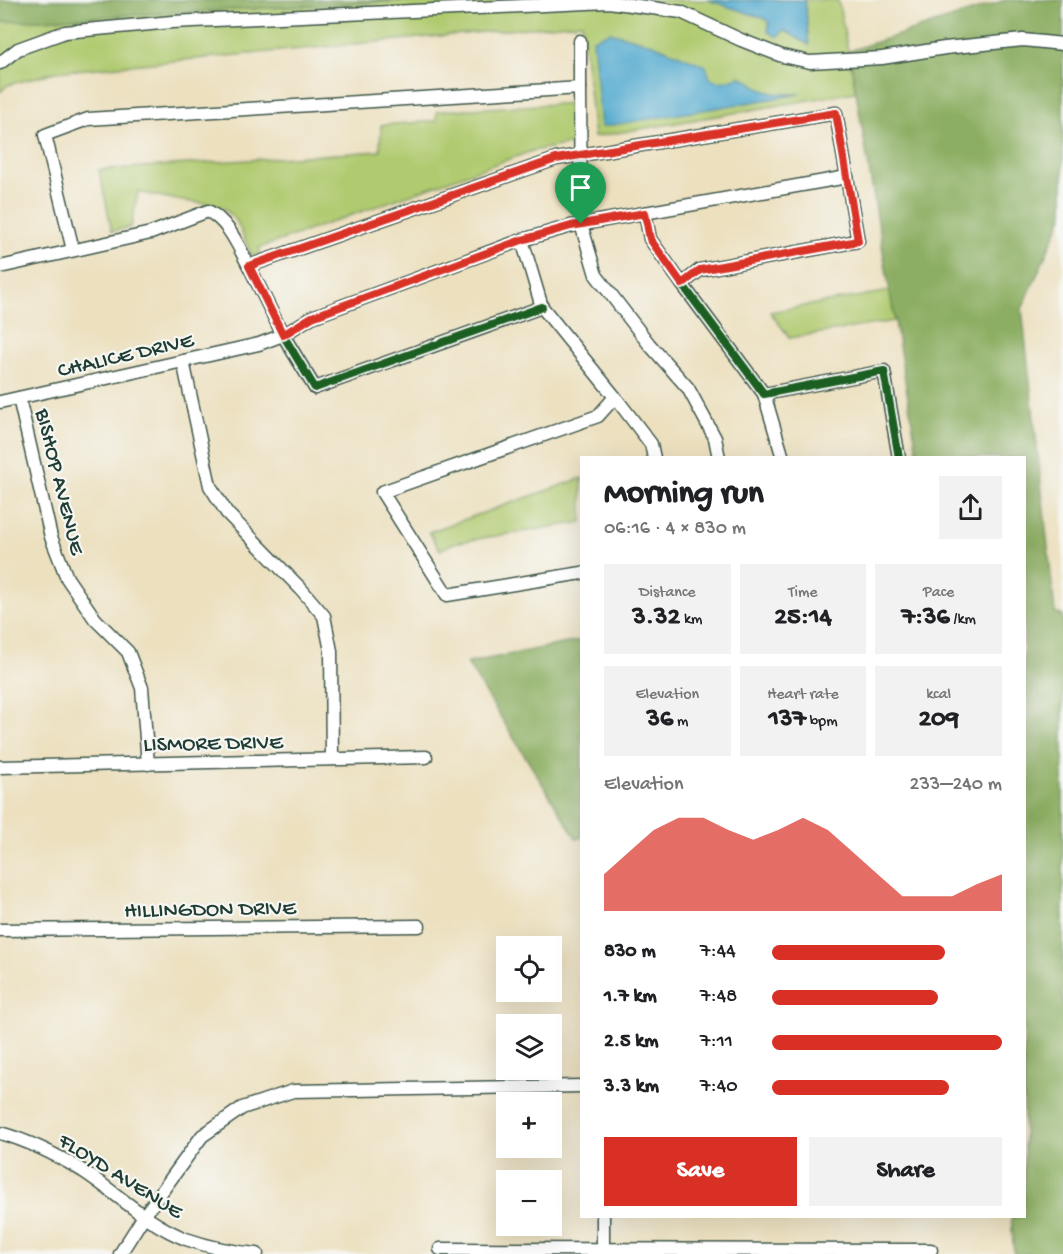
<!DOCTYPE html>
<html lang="en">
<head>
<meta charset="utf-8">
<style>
  body { margin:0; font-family:"Gochi Hand",sans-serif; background:#f2f2f2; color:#202124; height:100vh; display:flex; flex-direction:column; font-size:22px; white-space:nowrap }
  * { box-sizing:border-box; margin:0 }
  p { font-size:20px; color:#757577 }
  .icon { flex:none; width:33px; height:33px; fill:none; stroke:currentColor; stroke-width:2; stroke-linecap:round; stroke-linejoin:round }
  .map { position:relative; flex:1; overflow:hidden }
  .details { position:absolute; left:580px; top:456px; width:446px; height:762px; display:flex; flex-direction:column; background:#fff; border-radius:0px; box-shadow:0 6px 24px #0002 }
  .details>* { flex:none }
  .buttons { position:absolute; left:496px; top:936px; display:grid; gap:12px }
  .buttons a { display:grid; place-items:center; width:66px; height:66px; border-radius:0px; background:#fff; box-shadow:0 6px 24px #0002; font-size:30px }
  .pin { position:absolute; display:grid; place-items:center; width:51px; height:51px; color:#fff; margin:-62px -26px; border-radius:50% 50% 50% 0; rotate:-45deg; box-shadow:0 0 6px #0007 }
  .pin .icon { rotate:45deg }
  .round { display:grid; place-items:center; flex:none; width:63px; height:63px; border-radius:0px; background:#f2f2f2 }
  .summary { display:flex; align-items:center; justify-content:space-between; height:102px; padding:0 24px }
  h1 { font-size:33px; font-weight:700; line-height:45px }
  .stats { display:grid; grid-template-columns:repeat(3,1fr); gap:9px; height:102px; padding:6px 24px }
  .stats div { display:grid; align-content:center; border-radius:0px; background:#f2f2f2; text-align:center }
  .stats b { font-size:26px; font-weight:700 }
  .stats small { font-size:16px; font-weight:400 }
  .stats p { font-size:16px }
  .chart { height:168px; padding:12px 24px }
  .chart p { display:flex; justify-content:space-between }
  .chart svg { width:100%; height:108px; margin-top:6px; fill:#d93025; opacity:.7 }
  .action { display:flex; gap:12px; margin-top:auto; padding:12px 24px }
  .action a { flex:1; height:69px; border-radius:0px; background:#d93025; color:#fff; font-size:24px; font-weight:700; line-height:69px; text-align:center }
  .action a+a { background:#f2f2f2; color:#202124 }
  ul { padding:0 24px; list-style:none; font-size:20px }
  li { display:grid; grid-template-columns:96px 72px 1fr; align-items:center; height:45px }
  li i { height:15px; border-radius:8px; background:#d93025 }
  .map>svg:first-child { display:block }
</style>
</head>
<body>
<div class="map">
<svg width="1063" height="1254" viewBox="0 0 1063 1254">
  <rect width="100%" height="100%" fill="#f6f6f2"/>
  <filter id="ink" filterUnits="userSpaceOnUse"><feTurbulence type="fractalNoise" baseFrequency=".0167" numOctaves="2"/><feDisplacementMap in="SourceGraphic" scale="12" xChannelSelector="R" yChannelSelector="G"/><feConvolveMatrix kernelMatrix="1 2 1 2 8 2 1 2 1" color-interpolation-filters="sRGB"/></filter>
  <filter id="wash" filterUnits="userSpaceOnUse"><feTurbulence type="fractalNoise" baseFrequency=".008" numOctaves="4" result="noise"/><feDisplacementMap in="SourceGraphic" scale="24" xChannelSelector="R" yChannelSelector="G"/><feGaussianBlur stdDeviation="1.35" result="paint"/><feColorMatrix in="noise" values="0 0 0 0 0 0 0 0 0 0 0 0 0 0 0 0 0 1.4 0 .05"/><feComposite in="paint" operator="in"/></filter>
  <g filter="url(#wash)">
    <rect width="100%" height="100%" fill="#ece0bf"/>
    <g fill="#b0ca70" stroke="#688452" stroke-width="1.5">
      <path d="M421,0h417l18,92 -262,45 -12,-114 -527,49 -47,13 -8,7v-70z"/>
      <path d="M575,103l1,40 -44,8 -273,97 2,6 -5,2 -5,-2 -15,-34 -12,-12 -13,-4 -28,-3 -45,-9 -7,35 -19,4 -13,-61 281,-19 1,-26 55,-4 1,-10z"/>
      <path d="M890,291l5,30 -105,17 -20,-26z"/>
      <path d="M582,478v44l-129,21 -13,7 -11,-18z"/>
    </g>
    <g fill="#8cae62" stroke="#56764b" stroke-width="1.5">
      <path d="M0,0h421l-421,22z"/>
      <path d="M1005,0h58v216l-41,93 33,303 8,4v638h-49l-3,-37 13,-1v-758l-106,-1 -69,-406z"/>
      <path d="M582,640v198h-6l-109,-175z"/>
    </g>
    <g fill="#53aacf" stroke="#397482" stroke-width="1.5">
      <path d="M708,0h97l4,45 -25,-15 -6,7 -10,-5 1,-10 -6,-4z"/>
      <path d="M610,32l43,12 53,22 4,12c9,7 21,2 30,-2 8,4 14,8 21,13 11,6 27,5 39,5l-199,33 -8,-88z"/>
    </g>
  </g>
  <g filter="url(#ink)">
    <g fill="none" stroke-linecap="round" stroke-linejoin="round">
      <g stroke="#3e5549" stroke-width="15">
        <g id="street">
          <path d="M580,41v47"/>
          <path d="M0,63l18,-14 47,-17 107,-10 437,-20 72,10 60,28 41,16 28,6 72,-4 63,-10 78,-8 40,4"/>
          <path d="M645,213l5,26 32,45"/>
          <path d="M522,240l49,-14 276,-49"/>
          <path d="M73,250l-28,-115 43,-16 492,-31 1,136 15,51 53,69 39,44 27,50 4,20"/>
          <path d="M0,267l151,-34 57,-22c21,11 30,35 41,55"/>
          <path d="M542,307l-227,81 -32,-53 -34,-69 307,-107 280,-46 22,128 -158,29 -18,14 82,110 120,-23 15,87"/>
          <path d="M183,361l27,125 17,27 74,76 23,27 7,35 1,108"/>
          <path d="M764,394l19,64"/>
          <path d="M615,397l36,47 3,14"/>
          <path d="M19,398l32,139 16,41 28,41 33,33 14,36 6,76"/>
          <path d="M0,402l259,-58 24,-9 29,-18 210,-77 20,67 73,90 -17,19 -216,76 65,103 135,-22"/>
          <path d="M0,767l426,-10"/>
          <path d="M0,930l419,-4"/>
          <path d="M0,1133c29,8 57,22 83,38 34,22 64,53 103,68 23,8 47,13 71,15"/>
          <path d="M603,1216v38"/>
          <path d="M440,1249l491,1"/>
          <path d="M120,1254l24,-38 58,-80 40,-28 51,-17 289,-5"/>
        </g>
      </g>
      <use href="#street" stroke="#fff" stroke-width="12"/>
      <g stroke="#f6f6f2" stroke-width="11">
        <path id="cycleway" d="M542,307l-227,81 -32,-53 -34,-69 307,-107 280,-46 22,128 -158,29 -18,14 82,110 120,-23 15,87"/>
      </g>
      <use href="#cycleway" stroke="#1b5e20" stroke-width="8"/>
    </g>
  </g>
  <g fill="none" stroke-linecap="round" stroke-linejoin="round" filter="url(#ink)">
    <g stroke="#fff" stroke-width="12">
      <path id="route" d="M836,113l22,128 -158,29 -18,14 -32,-45 -5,-26 -74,13 -49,14 -210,77 -29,18 -34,-69 307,-107z"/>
    </g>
    <use href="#route" stroke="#d93025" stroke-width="8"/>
  </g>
  <g text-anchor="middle" stroke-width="4.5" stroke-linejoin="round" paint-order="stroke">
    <g font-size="22" fill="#1f3d34" stroke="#f6f6f2">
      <text transform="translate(125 353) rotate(-13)" y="8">CHALICE DRIVE</text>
      <text transform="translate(62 481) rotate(76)" y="8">BISHOP AVENUE</text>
      <text transform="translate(213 741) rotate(-1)" y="8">LISMORE DRIVE</text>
      <text transform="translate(210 907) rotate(-1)" y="8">HILLINGDON DRIVE</text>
      <text transform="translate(122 1174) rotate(32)" y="8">FLOYD AVENUE</text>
    </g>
  </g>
</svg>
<div class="buttons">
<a><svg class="icon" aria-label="locate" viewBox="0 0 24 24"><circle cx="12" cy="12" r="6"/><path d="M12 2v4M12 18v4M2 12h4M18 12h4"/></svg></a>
<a><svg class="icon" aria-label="layers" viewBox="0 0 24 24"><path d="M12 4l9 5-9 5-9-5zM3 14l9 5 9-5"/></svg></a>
<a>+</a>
<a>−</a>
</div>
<div class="pin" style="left:581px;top:224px;background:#1e9e55"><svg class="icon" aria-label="arrive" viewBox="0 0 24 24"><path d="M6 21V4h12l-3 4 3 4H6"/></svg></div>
<section class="details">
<div class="summary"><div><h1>Morning run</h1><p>06:16 · 4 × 830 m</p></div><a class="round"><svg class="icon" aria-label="share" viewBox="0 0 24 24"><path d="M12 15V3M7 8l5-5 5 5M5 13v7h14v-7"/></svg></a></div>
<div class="stats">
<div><p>Distance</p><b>3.32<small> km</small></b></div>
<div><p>Time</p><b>25:14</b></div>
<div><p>Pace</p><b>7:36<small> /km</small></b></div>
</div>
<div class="stats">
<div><p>Elevation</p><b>36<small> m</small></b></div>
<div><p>Heart rate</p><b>137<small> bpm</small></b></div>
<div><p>kcal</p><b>209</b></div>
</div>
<div class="chart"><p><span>Elevation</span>233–240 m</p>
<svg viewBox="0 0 160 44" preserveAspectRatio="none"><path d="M0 44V29L10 20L20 11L30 6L40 6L50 11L60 15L70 11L80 6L90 11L100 20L110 29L120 38L130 38L140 38L150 33L160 29V44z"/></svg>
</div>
<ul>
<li><b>830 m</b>7:44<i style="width:75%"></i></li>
<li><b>1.7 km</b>7:48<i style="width:72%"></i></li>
<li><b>2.5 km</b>7:11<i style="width:100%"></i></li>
<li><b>3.3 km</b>7:40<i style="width:77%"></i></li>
</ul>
<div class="action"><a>Save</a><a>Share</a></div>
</section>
</div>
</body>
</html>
